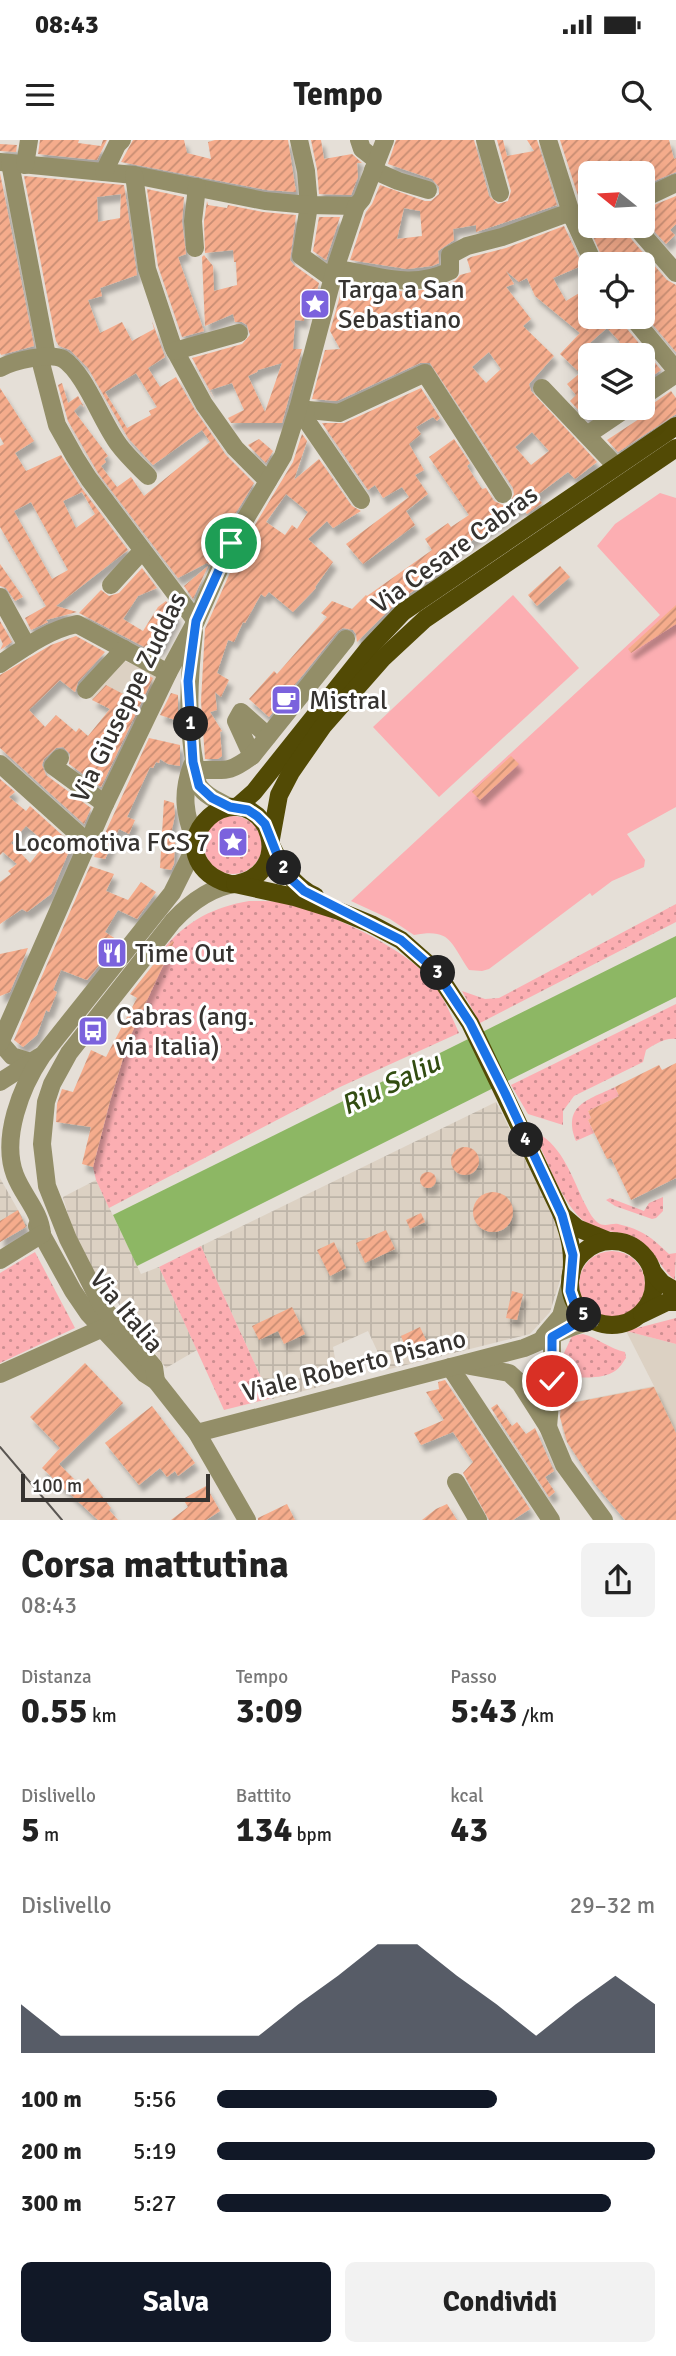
<!DOCTYPE html>
<html lang="it">
<head>
<meta charset="utf-8">
<style>
  body { margin:0; font-family:Signika,sans-serif; background:#f2f2f2; color:#222; height:100vh; display:flex; flex-direction:column; font-size:26px; white-space:nowrap }
  * { box-sizing:border-box; margin:0 }
  p { font-size:23px; color:#767676 }
  .icon { flex:none; width:38px; height:38px; fill:none; stroke:currentColor; stroke-width:2; stroke-linecap:round; stroke-linejoin:round }
  .map { position:relative; height:1380px; overflow:hidden }
  .panel { display:flex; flex-direction:column; background:#fff; flex:1 }
  .panel>* { flex:none }
  .needle { width:46px; rotate:288deg }
  .buttons { position:absolute; left:578px; top:21px; display:grid; gap:14px }
  .buttons a { display:grid; place-items:center; width:77px; height:77px; border-radius:10px; background:#fff; box-shadow:0 4px 18px #0003; font-size:35px }
  .scale { position:absolute; left:21px; bottom:18px; width:189px; box-sizing:border-box; padding-left:7px; border:4px solid #363330; border-top:0; font-size:19px; line-height:24px; white-space:nowrap; color:#363330; -webkit-text-stroke:5px #fff; paint-order:stroke }
  .pin { position:absolute; display:grid; place-items:center; width:60px; height:60px; color:#fff; margin:-30px; border:4px solid #fff; border-radius:50%; box-shadow:0 2px 7px #0007 }
  .km { position:absolute; width:35px; height:35px; margin:-18px; border-radius:50%; background:#222; color:#fff; font-size:19px; line-height:35px; text-align:center }
  .round { display:grid; place-items:center; flex:none; width:74px; height:74px; border-radius:10px; background:#f2f2f2 }
  .head { display:flex; align-items:center; justify-content:space-between; height:119px; padding:0 21px }
  h1 { font-size:38px; font-weight:800; line-height:52px }
  .figures { display:grid; grid-template-columns:repeat(3,1fr); gap:10px; height:119px; padding:7px 21px }
  .figures div { display:grid; align-content:center }
  .figures b { font-size:35px; font-weight:800 }
  .figures small { font-size:19px; font-weight:400 }
  .figures p { font-size:19px }
  .chart { height:196px; padding:14px 21px }
  .chart p { display:flex; justify-content:space-between }
  .chart svg { width:100%; height:126px; margin-top:7px; fill:#111827; opacity:.7 }
  .primary-button { display:flex; gap:14px; margin-top:auto; padding:14px 21px }
  .primary-button a { flex:1; height:80px; border-radius:10px; background:#111827; color:#fff; font-size:28px; font-weight:800; line-height:80px; text-align:center }
  .primary-button a+a { background:#f2f2f2; color:#222 }
  ul { padding:0 21px; list-style:none; font-size:23px }
  li { display:grid; grid-template-columns:112px 84px 1fr; align-items:center; height:52px }
  li i { height:18px; border-radius:9px; background:#111827 }
  .status { display:flex; justify-content:space-between; align-items:center; height:49px; padding:0 35px; background:#fff; direction:ltr }
  .status svg { height:19px; fill:currentColor }
  header { display:flex; justify-content:space-between; align-items:center; height:91px; padding:0 21px; background:#fff; font-size:32px; font-weight:800 }
  .map>svg:first-child { display:block }
</style>
</head>
<body>
<div class="status"><b>08:43</b><svg viewBox="0 0 49 12"><path d="M0 12V9h3v3zM5 12V6h3v6zM10 12V3h3v9zM15 12V0h3v12zM26 1h20v11H26zM47 4h2v5h-2z"/></svg></div>
<header><svg class="icon" aria-label="menu" viewBox="0 0 24 24"><path d="M4 6h16M4 12h16M4 18h16"/></svg>Tempo<svg class="icon" aria-label="search" viewBox="0 0 24 24"><circle cx="10" cy="10" r="6"/><path d="M15 15l6 6"/></svg></header>
<div class="map">
<svg width="676" height="1380" viewBox="0 0 676 1380">
  <defs>
    <pattern id="industrial-grid" width="8" height="8" patternUnits="userSpaceOnUse" patternTransform="scale(1.75)"><rect width="8" height="8" fill="#dcd1c3"/><path d="M0 4h8M4 0v8" fill="none" stroke="#bdb4a8"/></pattern>
    <pattern id="grass-dots" width="8" height="8" patternUnits="userSpaceOnUse" patternTransform="scale(1.75)"><rect width="8" height="8" fill="#fcaeb2"/><path d="M2 2h.1M6 6h.1" fill="none" stroke="#cd8e91" stroke-width="1.8" stroke-linecap="round"/></pattern>
    <pattern id="building-hatch" width="6" height="6" patternUnits="userSpaceOnUse" patternTransform="scale(1.75)"><rect width="6" height="6" fill="#f5ac8c"/><path d="M-1 1l2-2M0 6l6-6M5 7l2-2" fill="none" stroke="#c78d73"/></pattern>
    <filter id="shadow"><feDropShadow dx="4" dy="7" stdDeviation="2" flood-color="#0004"/></filter>
  </defs>
  <rect width="100%" height="100%" fill="#e5dfd7"/>
  <g fill="#dcd1c3">
    <path d="M120,519l38,16 -13,29 -8,-4 -5,9 9,5 -5,9 -53,-29z"/>
    <path d="M626,1191l50,13v175h-51l-31,-36 -30,-45 -6,-33 96,-19z"/>
  </g>
  <g fill="url(#industrial-grid)">
    <path d="M496,962l61,121 7,21 -1,27 -13,41 -20,22 -144,36 -18,-39 -35,16 4,23 -3,13 -61,16 -3,-2 -69,-151z"/>
    <path d="M0,1038l27,48 -27,16z"/>
    <path d="M96,1040l45,94 18,-7 38,83 -31,18 -59,-80 -5,1 -33,-62 2,-2 -8,-28z"/>
  </g>
  <g fill="url(#grass-dots)">
    <circle cx="233" cy="705" r="29"/>
    <path d="M249,761c13,0 26,0 38,2 41,9 112,42 140,73 15,16 23,37 32,57l-119,54 -231,121 -13,-28 -3,-13 17,-66 19,-62 41,-89 -6,-2c24,-28 50,-41 85,-47z"/>
    <path d="M676,764v18l-196,101 -18,-32 23,8 14,-1z"/>
    <path d="M676,864v35c-10,-2 -21,5 -30,11l-3,12 -69,34 -11,15v14l-35,-11 -17,-29z"/>
    <path d="M615,947l4,9 -31,15 3,7 -3,2 6,13 -18,8c-14,-36 12,-41 39,-54z"/>
    <path d="M537,993c26,13 36,47 48,71 3,6 7,14 12,18 7,6 14,1 21,2 25,6 33,13 51,30l7,-1 -1,27c-15,-11 -20,-30 -36,-40 -14,-10 -32,-6 -47,-14 -27,-13 -42,-60 -55,-86z"/>
    <path d="M663,1057v14l-7,7 -4,1 -37,-13 -9,-6 4,-2 34,13 5,-8z"/>
    <path d="M201,1106l69,151 2,1 -48,12 -65,-143z"/>
    <circle cx="612" cy="1144" r="33"/>
    <path d="M35,1112l40,76 -75,35v-90z"/>
    <path d="M676,1178v26l-50,-13z"/>
    <path d="M583,1194c15,4 27,15 42,18l1,6c-3,4 -6,10 -11,13 -13,9 -43,8 -56,1l-2,-16 7,-3 8,-17z"/>
  </g>
  <g fill="#fcaeb2">
    <path d="M660,353l16,5v309l-49,27 18,26 -1,7 -32,14 -20,15 -2,-3 -101,76 -7,2 -13,-1c-19,-28 -18,-42 -55,-35l-24,-16 -39,-18 309,-286 -63,-69 18,-22z"/>
    <path d="M513,455l66,73 -140,129 -66,-70z"/>
  </g>
  <path fill="#8db764" d="M676,796v61l-539,269 -24,-51z"/>
  <g fill="url(#building-hatch)" fill-rule="evenodd" filter="url(#shadow)">
    <path d="M40,0h39l-1,3 23,3 2,-6h4l-10,20 -59,-6z"/>
    <path d="M133,0h51l3,13 24,6 -3,-17 7,-2h73l8,52 -29,-2 -146,-28z"/>
    <path d="M311,0h10l3,19 28,-5 10,9h-5l1,14 -7,18 -32,-1 -2,-25z"/>
    <path d="M396,0h78l15,56 9,8 10,-3 3,-10 -14,-51h6l4,16 27,-5 -7,-11h10l20,65 -81,27v-7l-23,4 1,11 -16,11 1,12 -7,3 -25,3 -57,-9 16,-48 6,-8 8,-19 45,16h6l8,-7v-7l-7,-8 -44,-15zM404,68l16,3 2,25 -25,3z"/>
    <path d="M560,0h109l5,19 2,-1v14l-34,14v-13h-8l-4,-10 -40,10v31l-9,1z"/>
    <path d="M0,4l17,1 -1,7 -16,-1z"/>
    <path d="M0,33l34,173 -33,9 -1,-2z"/>
    <path d="M24,36l100,9 13,90 -37,13 2,8 -14,4 12,33 22,-11 10,19 22,-12 -2,-8 13,36 -17,11 12,19 16,-10 19,33 31,45 28,28 -32,53 -13,-9 4,29 -4,9 -2,-2 -29,15 -80,-105 -30,-52 -10,-36 4,-2 6,20 10,-7 6,11 -3,-3 -7,7 34,45 -4,3 2,3 -5,4 16,21 14,-10 13,19 66,-54 -8,-12 -49,35 -25,-27 -40,-70 -18,-18 -11,-4 -3,-5zM121,54l-1,24 -22,4 -1,-25zM136,233l21,34 -8,4 2,4 -24,13 -22,-36z"/>
    <path d="M147,49l37,8 -2,25 4,32 -8,3 26,74 -22,6 -24,-71z"/>
    <path d="M676,56v28l-6,6 5,5 -9,9 -24,-26v-8z"/>
    <path d="M207,61l1,4 19,3 1,-3 35,7 33,3 -6,45 4,5 25,18 -4,16h-4l-1,12h-6v10l-9,-1 -2,29h9l-20,74h-51l-3,-5 16,-8 -12,-27 -22,7 4,8 -22,-40 50,-14 8,-9 -3,-10 -5,-3h-7l-2,-8 -28,12 -3,-69 2,-2 9,11 1,25 23,-6 -1,-23h-2l-1,-12 -28,3 -1,-32zM282,223l-17,49 -17,-36 9,-4 1,-2z"/>
    <path d="M319,77h21l-14,43 -13,-9z"/>
    <path d="M564,86l20,43 6,5v43h31l2,7 38,46 -19,13v-28h-36l14,-13 -13,-14 -24,21 7,6v27l-2,-2 -4,5 6,5v18h17l-19,12 -18,-19 6,-6 -9,-11 13,-11 -20,-19 20,-21 -45,-37 -8,-18 -8,4 -13,-11 8,13 -8,3 25,32 -8,7 31,30 -25,28 2,7 66,71 -22,17 -7,-7 -32,24 6,7 -15,11 -5,-7 -82,55 4,7 -48,34 -39,39 -1,-8 -3,-4 -10,-2 -5,3 -69,86 -20,-18 25,-28 3,3 50,-57 -6,-4 11,-12 20,8 14,-14 1,1 65,-46 -7,-11 23,-16 3,4 18,-12 -40,-58 25,-18 16,24 -3,3 15,23 4,-1 8,13 9,4 6,-1 5,-10 -1,-6 -83,-125h-10l-83,38 -25,-2 13,-49 15,-1 -10,-18 14,-49 62,10 32,-4 17,-7 5,-6 11,-3 -4,-13 4,-2 35,-9zM579,127l10,20 -23,14 -13,-23zM489,212l12,17 -15,14 -14,-16zM532,292l17,19 -18,14 -16,-18z"/>
    <path d="M593,86h31l2,7 41,47 9,5v67l-34,-40v-48h-37l-16,-37z"/>
    <path d="M0,248l34,53 -19,12 11,18 35,-16 19,31 48,64 -72,56 21,6 -31,8 2,2 -17,8 -6,-12 21,-12 -46,-79v-81l4,-2 -4,-7zM82,352l13,22 -19,14 -13,-27zM31,362l37,68 -16,9 -38,-68z"/>
    <path d="M421,248l19,30 -3,3 -4,-4 -17,10 5,7 -12,10 15,26 -9,5 13,19 -22,17 9,14 -52,39 -17,-20 63,-47 -7,-10 -19,11 -8,-13 -7,5 -46,-67h22z"/>
    <path d="M671,251l5,7v16l-58,38 -11,-12 32,-21 -3,-4 2,-7 10,-1z"/>
    <path d="M302,294l5,7 -13,39 25,-21 33,47 9,5 -28,17 -6,-7 -19,18 25,23 -18,25 1,1 -23,24 -24,-20 -4,5 -4,-3 -16,29 -2,-1 -9,20 -6,-2 -11,33 12,7 -8,17 -6,-5 2,18 -7,2 12,19 -2,1 2,24 -4,3h-13l-4,-58 4,-72 36,-81 52,-86zM286,354l22,18 -11,17 -5,-4 -7,10 -19,-13z"/>
    <path d="M259,299l14,12 -7,12 -18,-18z"/>
    <path d="M0,424l23,33 -8,4 -9,-13 -6,-2z"/>
    <path d="M208,426l-15,33 -9,-13z"/>
    <path d="M560,426l10,11 -33,29 -9,-11z"/>
    <path d="M142,428l15,20 -19,8 -15,23 20,12 15,-24 8,-6 11,15 -16,31 -7,5 -75,-39 22,-23 8,6 10,-3z"/>
    <path d="M676,465v19l-45,29 -3,-4z"/>
    <path d="M0,481l12,21 -12,8 3,-6 -3,-6z"/>
    <path d="M76,496l29,16 -27,30 -3,10 -15,-12 -31,30 16,17 11,-12 20,17 3,-4 9,8 22,-27 -18,-9 14,-15 19,10 2,-4 6,3 9,-22 11,6 -52,109 -32,-23 1,-10 -7,-7 -7,1 -12,11 -2,6 4,10 45,33 -7,16 -84,-76v-73l51,-30z"/>
    <path d="M171,553l7,2v26l-18,-6z"/>
    <path d="M149,598l31,7v21l-12,-2 -8,-5 -1,4 -3,-1 -3,6 -3,-1 -23,50 8,3 -6,14 -10,-5 -14,30 -11,-2z"/>
    <path d="M511,616l8,8 -39,36 -8,-8z"/>
    <path d="M0,639l15,13 -6,5 17,14 4,-5 42,38 -21,50 -24,18 -5,-3 -22,15v-42l11,-8 -3,-3 9,-7 -14,-12 -3,3zM26,686l20,17 -16,20 -19,-20z"/>
    <path d="M164,660l10,3 1,12 -5,24 5,1 -1,24 -3,6 -11,-2z"/>
    <path d="M90,726l24,8 -8,17 22,9 13,-18 15,10 -19,27 -19,-9 -13,22 14,9 -32,39 -26,-10 -8,20 4,2 -8,20 -3,-2 -9,25 -14,12 -9,-7z"/>
    <path d="M172,801l2,1 -45,97 -19,62 -17,66 -11,-3 9,-37 -35,-5 1,-18 5,-15 11,3 18,-42 15,7 31,-59 -7,-4z"/>
    <path d="M28,808l-18,44 -10,4v-42z"/>
    <path d="M676,923v115l-45,22 -20,-42 -4,1 -19,-39 3,-2 -3,-7 31,-15 -4,-9 44,-22 3,5z"/>
    <circle cx="465" cy="1021" r="14"/>
    <circle cx="428" cy="1040" r="8"/>
    <circle cx="493" cy="1072" r="20"/>
    <path d="M18,1070l8,17 -26,15v-21z"/>
    <path d="M421,1073l4,9 -15,7 -4,-9z"/>
    <path d="M386,1090l9,19 -30,14 -9,-20z"/>
    <path d="M334,1102l12,26 -16,8 -13,-26z"/>
    <path d="M512,1151l11,3 -6,26 -11,-2z"/>
    <path d="M292,1167l13,27 -21,10 -6,-13 -19,9 -7,-14z"/>
    <path d="M420,1187l7,15 -20,9 -6,-15z"/>
    <path d="M85,1223l38,40 -64,61 21,21 8,-7 23,30 -2,2 9,10h-20l-56,-52 18,-20 -30,-31z"/>
    <path d="M445,1240l85,129 -17,11h-24l-26,-47 10,-11 -20,-30 -32,13 -7,-12 30,-13 -18,-28 13,-3 -1,-7z"/>
    <path d="M654,1247l22,46v87h-51l-31,-37 -27,-41 -7,-25 1,-12z"/>
    <path d="M497,1264l15,22 5,-4 9,12 9,-6 19,43 -9,6 10,15 -6,5 -58,-89z"/>
    <path d="M152,1266l43,57 -17,13 -3,-5 -8,6 -7,-9 -21,17 -34,-42z"/>
    <path d="M206,1346l14,25 -14,9h-35l17,-13 -5,-8z"/>
    <path d="M287,1364l8,16h-37v-2z"/>
    <path d="M447,1364l10,16h-35l14,-11z"/>
  </g>
  <g fill="none" stroke-linecap="round" stroke-linejoin="round">
    <g stroke="#938e68" stroke-width="18">
      <path d="M299,0l7,31 3,34 -8,51 32,23"/>
      <path d="M359,0l3,9 14,11"/>
      <path d="M485,0l15,53"/>
      <path d="M548,0l24,76 22,48"/>
      <path d="M0,22l134,13 131,26 44,4 47,1"/>
      <path d="M10,23l37,193 -6,7 16,62 18,32 14,22 107,142"/>
      <path d="M25,25l4,-25"/>
      <path d="M373,30l25,11 30,9"/>
      <path d="M104,32l13,-27 5,-5"/>
      <path d="M134,35l13,94 26,78 31,57 31,44 33,33"/>
      <path d="M642,59l34,-16"/>
      <path d="M635,86l41,47"/>
      <path d="M195,108l-2,-27 4,-34"/>
      <path d="M335,129c42,5 74,22 115,2v-16l17,-9 35,-9 63,-23 12,4 13,-3"/>
      <path d="M632,177l44,53"/>
      <path d="M175,211l64,-18"/>
      <path d="M0,228c13,-7 50,-16 63,-9 22,14 39,64 56,86 8,11 19,21 29,31"/>
      <path d="M542,248l74,78"/>
      <path d="M642,257l34,-23"/>
      <path d="M298,269l41,4 86,-40 78,121"/>
      <path d="M306,270l-2,7 57,83"/>
      <path d="M587,295l40,-27"/>
      <path d="M111,445l31,-34"/>
      <path d="M0,457l27,49"/>
      <path d="M194,492c-5,45 -8,92 2,138 1,5 0,11 3,16 6,10 21,16 31,21"/>
      <path d="M0,524c24,-16 48,-34 77,-40l91,49"/>
      <path d="M86,550l38,-41"/>
      <path d="M252,616l-16,-35 5,-9 27,24"/>
      <path d="M60,618l-7,8 52,38"/>
      <path d="M0,624l87,78"/>
      <path d="M192,625c-11,30 -7,49 3,77"/>
      <path d="M196,630c30,-1 30,5 56,-14l94,-117"/>
      <path d="M0,902l12,14 19,6"/>
      <path d="M0,903l105,-239 63,-131 28,-52 35,-78 52,-87 15,-47 37,-140 21,-63 6,-7 23,-59"/>
      <path d="M0,942l39,-25"/>
      <path d="M37,1086l36,65 15,22 57,61 11,7 41,52 50,87"/>
      <path d="M42,1094c-2,-23 -19,-38 -27,-59 -14,-37 6,-88 27,-119l130,-163 23,-46"/>
      <path d="M0,1120l42,-26"/>
      <path d="M544,1196l17,-20 9,-32"/>
      <path d="M470,1226l39,7 11,10 28,44 16,38 40,55"/>
      <path d="M450,1227l101,153"/>
      <path d="M0,1234l112,-50"/>
      <path d="M156,1241l-2,-14 -52,-61 -34,-67 -21,-53 -5,-42 4,-42 6,-18 17,-31 104,-132c16,-17 38,-34 62,-37"/>
      <path d="M548,1287l4,-46v-44"/>
      <path d="M197,1293l327,-85c23,-9 44,-22 68,-27"/>
      <path d="M456,1342l22,38"/>
    </g>
    <g stroke="#524a05" stroke-width="18">
      <path d="M237,667l17,-15 114,-143 35,-37 273,-186"/>
      <path d="M271,699l8,-44 12,-23 32,-46 59,-67 43,-40 251,-171"/>
      <path d="M271,705c11,22 22,41 44,51"/>
      <path d="M231,744c-26,-5 -46,-30 -31,-56 5,-8 11,-14 20,-18 49,-20 76,62 16,74"/>
      <path d="M235,744l59,13 45,14 32,13 30,16 34,30 35,53 92,192c8,22 12,38 9,61"/>
      <path d="M562,1075l15,13 32,13"/>
      <circle cx="612" cy="1143" r="42"/>
      <path d="M652,1131l10,12 14,8"/>
      <path d="M642,1174l25,-12h9"/>
    </g>
    <path stroke="#5a5652" stroke-width="2" d="M0,1307l62,73"/>
  </g>
  <g fill="none" stroke-linecap="round" stroke-linejoin="round">
    <g stroke="#fff" stroke-width="14">
      <path id="route" d="M231,403l-35,78 -8,60 5,81 6,24 13,12 18,9 18,3 9,6 8,8 15,38 10,16 14,13 97,49 34,30 35,53 35,70 57,122 11,40 -3,36 4,12 8,10 10,8 -19,4 -21,12v44"/>
    </g>
    <use href="#route" stroke="#1a73e8" stroke-width="9"/>
  </g>
  <defs>
    <g id="sight-square" transform="scale(1.575)"><rect x="-9" y="-9" width="18" height="18" rx="4" fill="#7b62dd" stroke="#fff"/><path d="M0-6L1.8-2.2L6-1.7L2.9 1.2L3.7 5.4L0 3.3L-3.7 5.4L-2.9 1.2L-6-1.7L-1.8-2.2Z" fill="#fff"/></g>
    <g id="cafe-square" transform="scale(1.575)"><rect x="-9" y="-9" width="18" height="18" rx="4" fill="#7b62dd" stroke="#fff"/><path d="M-5.5-4.5H6V0H3Q3 3.5 0 3.5H-2.5Q-5.5 3.5-5.5 0ZM3-3.2v2h1.7v-2ZM-6 4.5H4V6H-6Z" fill="#fff"/></g>
    <g id="restaurant-square" transform="scale(1.575)"><rect x="-9" y="-9" width="18" height="18" rx="4" fill="#7b62dd" stroke="#fff"/><path d="M-5-6h1v4h1v-4h1v4h1v-4h1v5L-1.5 .5V6h-2V.5L-5-1ZM5-6V6H3V1.5H1.5Q1.5-4 5-6Z" fill="#fff"/></g>
    <g id="bus-square" transform="scale(1.575)"><rect x="-9" y="-9" width="18" height="18" rx="4" fill="#7b62dd" stroke="#fff"/><path d="M-5-6H5V4H4V6H2V4H-2V6H-4V4H-5ZM-3.5-4V0h7V-4ZM-3.5 1.2v1.5H-2V1.2ZM2 1.2v1.5H3.5V1.2Z" fill="#fff"/></g>
  </defs>
  <g fill-rule="evenodd">
    <use href="#sight-square" x="315" y="164"/>
    <use href="#cafe-square" x="286" y="560"/>
    <use href="#sight-square" x="233" y="702"/>
    <use href="#restaurant-square" x="112" y="813"/>
    <use href="#bus-square" x="93" y="891"/>
  </g>
  <g text-anchor="middle" stroke-width="6" stroke-linejoin="round" paint-order="stroke">
    <g font-size="26" fill="#363330" stroke="#fff" text-anchor="start">
      <text x="338" y="158">Targa a San<tspan x="338" dy="30">Sebastiano</tspan></text>
      <text x="309" y="569">Mistral</text>
      <text x="210" y="711" text-anchor="end">Locomotiva FCS 7</text>
      <text x="135" y="822">Time Out</text>
      <text x="116" y="885">Cabras (ang.<tspan x="116" dy="30">via Italia)</tspan></text>
    </g>
    <g font-size="26" fill="#363330" stroke="#fff">
      <text transform="translate(454 409) rotate(-36)" y="9">Via Cesare Cabras</text>
      <text transform="translate(128 557) rotate(-64)" y="9">Via Giuseppe Zuddas</text>
      <text transform="translate(127 1171) rotate(50)" y="9">Via Italia</text>
      <text transform="translate(354 1225) rotate(-14)" y="9">Viale Roberto Pisano</text>
    </g>
    <g font-size="28" font-style="italic" fill="#324d12" stroke="#fff">
      <text transform="translate(390 943) rotate(-26)" y="10">Riu Saliu</text>
    </g>
  </g>
</svg>
<div class="buttons">
<a><svg class="needle" viewBox="-14 -14 28 28"><path d="M0-13l5 13h-10z" fill="#e53935"/><path d="M0 13l5-13h-10z" fill="#767676"/></svg></a>
<a><svg class="icon" aria-label="locate" viewBox="0 0 24 24"><circle cx="12" cy="12" r="6"/><path d="M12 2v4M12 18v4M2 12h4M18 12h4"/></svg></a>
<a><svg class="icon" aria-label="layers" viewBox="0 0 24 24"><path d="M12 4l9 5-9 5-9-5zM3 14l9 5 9-5"/></svg></a>
</div>
<div class="scale">100 m</div>
<div class="pin" style="left:231px;top:403px;background:#1e9e55"><svg class="icon" aria-label="arrive" viewBox="0 0 24 24"><path d="M6 21V4h12l-3 4 3 4H6"/></svg></div>
<div class="pin" style="left:552px;top:1241px;background:#d93025"><svg class="icon" aria-label="check" viewBox="0 0 24 24"><path d="M5 12l5 5 9-10"/></svg></div>
<b class="km" style="left:191px;top:584px">1</b>
<b class="km" style="left:284px;top:728px">2</b>
<b class="km" style="left:438px;top:833px">3</b>
<b class="km" style="left:526px;top:1000px">4</b>
<b class="km" style="left:584px;top:1175px">5</b>
</div>
<section class="panel">
<div class="head"><div><h1>Corsa mattutina</h1><p>08:43</p></div><a class="round"><svg class="icon" aria-label="share" viewBox="0 0 24 24"><path d="M12 15V3M7 8l5-5 5 5M5 13v7h14v-7"/></svg></a></div>
<div class="figures">
<div><p>Distanza</p><b>0.55<small> km</small></b></div>
<div><p>Tempo</p><b>3:09</b></div>
<div><p>Passo</p><b>5:43<small> /km</small></b></div>
</div>
<div class="figures">
<div><p>Dislivello</p><b>5<small> m</small></b></div>
<div><p>Battito</p><b>134<small> bpm</small></b></div>
<div><p>kcal</p><b>43</b></div>
</div>
<div class="chart"><p><span>Dislivello</span>29–32 m</p>
<svg viewBox="0 0 160 44" preserveAspectRatio="none"><path d="M0 44V27L10 38L20 38L30 38L40 38L50 38L60 38L70 27L80 17L90 6L100 6L110 17L120 27L130 38L140 27L150 17L160 27V44z"/></svg>
</div>
<ul>
<li><b>100 m</b>5:56<i style="width:64%"></i></li>
<li><b>200 m</b>5:19<i style="width:100%"></i></li>
<li><b>300 m</b>5:27<i style="width:90%"></i></li>
</ul>
<div class="primary-button"><a>Salva</a><a>Condividi</a></div>
</section>
</body>
</html>
